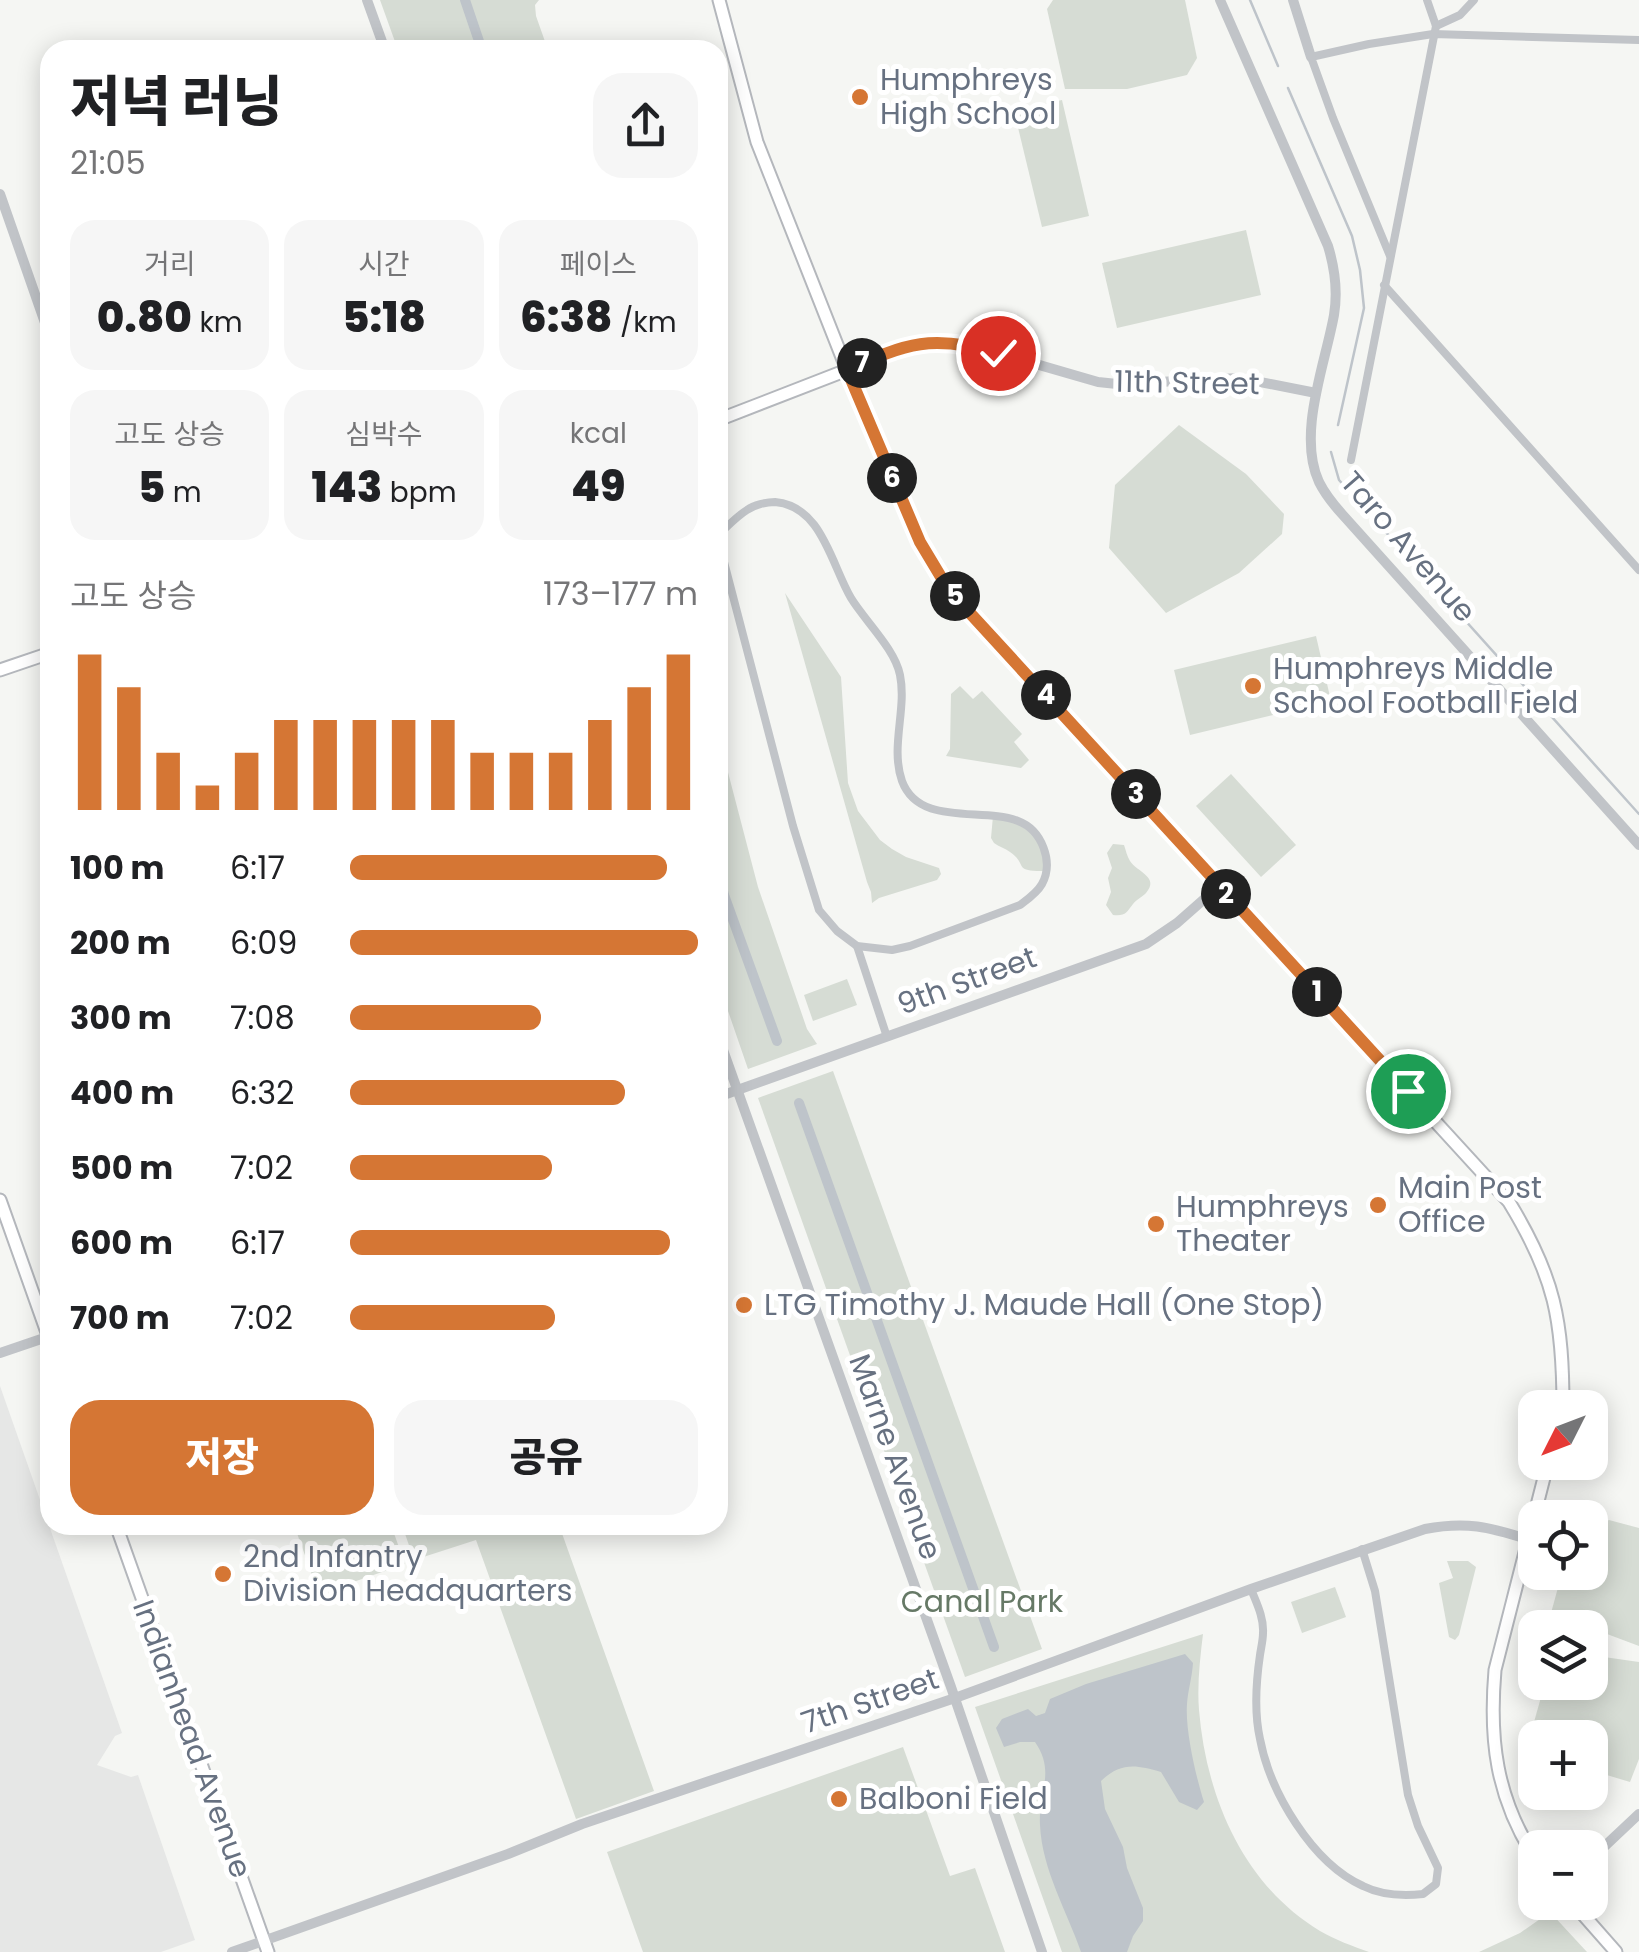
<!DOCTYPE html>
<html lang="ko">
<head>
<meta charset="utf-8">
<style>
  body { margin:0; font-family:Poppins,"Noto Sans KR",sans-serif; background:#f6f6f6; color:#202124; height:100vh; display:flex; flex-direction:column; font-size:38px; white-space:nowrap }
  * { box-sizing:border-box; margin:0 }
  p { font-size:32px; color:#757577 }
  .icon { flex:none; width:55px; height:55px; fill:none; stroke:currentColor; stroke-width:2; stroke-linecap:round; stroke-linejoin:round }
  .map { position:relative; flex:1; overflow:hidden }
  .drawer { position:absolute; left:40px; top:40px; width:688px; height:1495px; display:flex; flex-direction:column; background:#fff; border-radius:30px; box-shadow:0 5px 25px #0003 }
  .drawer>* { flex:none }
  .needle { width:65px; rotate:228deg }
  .tools { position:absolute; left:1518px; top:1390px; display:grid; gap:20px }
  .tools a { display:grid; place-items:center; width:90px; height:90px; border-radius:20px; background:#fff; box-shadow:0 5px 25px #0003; font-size:50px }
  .pin { position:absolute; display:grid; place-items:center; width:85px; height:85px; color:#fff; margin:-42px; border:5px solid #fff; border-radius:50%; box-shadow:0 2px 10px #0007 }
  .km { position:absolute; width:50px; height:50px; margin:-25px; border-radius:50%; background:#222; color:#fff; font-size:28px; line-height:50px; text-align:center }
  .round { display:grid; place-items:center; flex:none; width:105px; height:105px; border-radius:30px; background:#f6f6f6 }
  .overview { display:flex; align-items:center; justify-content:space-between; height:170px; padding:0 30px }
  h1 { font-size:55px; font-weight:800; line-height:75px }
  .figures { display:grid; grid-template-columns:repeat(3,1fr); gap:15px; height:170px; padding:10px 30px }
  .figures div { display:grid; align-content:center; border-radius:25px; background:#f6f6f6; text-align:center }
  .figures b { font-size:42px; font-weight:800 }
  .figures small { font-size:28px; font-weight:400 }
  .figures p { font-size:28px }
  .chart { height:280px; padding:20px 30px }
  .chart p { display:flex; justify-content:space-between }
  .chart svg { width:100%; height:180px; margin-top:10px; stroke:#d57634; stroke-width:6 }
  .primary-button { display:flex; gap:20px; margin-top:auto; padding:20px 30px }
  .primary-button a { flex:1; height:115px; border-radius:30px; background:#d57634; color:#fff; font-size:40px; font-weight:800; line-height:115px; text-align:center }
  .primary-button a+a { background:#f6f6f6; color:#202124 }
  ul { padding:0 30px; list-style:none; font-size:32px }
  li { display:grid; grid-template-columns:160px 120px 1fr; align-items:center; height:75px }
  li i { height:25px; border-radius:12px; background:#d57634 }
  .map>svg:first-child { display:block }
</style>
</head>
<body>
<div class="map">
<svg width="1639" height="1952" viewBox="0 0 1639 1952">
  <rect width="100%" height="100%" fill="#f5f6f3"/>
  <path fill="#e6e7e6" d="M0,1386l122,347 -7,3 -18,29 34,12 7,-2 57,165 -34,12h-161z"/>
  <g fill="#d6dcd4">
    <path d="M380,0h159l-4,5 1,11 12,34h-150z"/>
    <path d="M1053,0h132l12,58 -10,17 -60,14h-62l-18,-80z"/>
    <path d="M1062,100l27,116 -47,11 -28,-116z"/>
    <path d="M1246,230l15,65 -144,33 -15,-65z"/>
    <path d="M1179,425l67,49 38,40 -2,20 -43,39 -73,40 -57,-65 6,-63z"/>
    <path d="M785,593l56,84 7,106 10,28 22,29 12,9 14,8 33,11 2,6 -4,6 -58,18 -7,5 -1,-11 -4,-10z"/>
    <path d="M1316,636l15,65 -141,34 -16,-65z"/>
    <path d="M960,686l13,13 9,-8 40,43 -8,8 15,18 -8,8 -75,-12 4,-7 1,-55z"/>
    <path d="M718,734l40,153 49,142 10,15 -69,25 -30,-87z"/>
    <path d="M1231,774l65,71 -35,32 -65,-71z"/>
    <path d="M993,816l19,3 26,17 9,35c-36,1 -18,-6 -37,-19 -5,-4 -11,-5 -16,-9l-3,-5z"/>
    <path d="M1113,844l11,1c2,6 3,11 6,16 7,11 30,16 16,32 -4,4 -9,6 -13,11 -7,9 -7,12 -20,11l-7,-10 5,-13 -3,-14 4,-10 -5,-15z"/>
    <path d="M847,979l10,26 -44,16 -9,-26z"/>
    <path d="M833,1071l209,578 -77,28 -207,-579z"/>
    <path d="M1609,1520l30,8v118l-88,-33 11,-40 28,-1v-42z"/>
    <path d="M294,1525h97l14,39 -86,30z"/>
    <path d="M402,1525h157l95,266 -78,28 -100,-279 -62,20z"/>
    <path d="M1447,1561h21l8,6 -17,68 -4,5 -6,-3 -10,-54 14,-5z"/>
    <path d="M1335,1587l11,30 -44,16 -11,-31z"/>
    <path d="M1203,1634c-3,25 -6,51 -4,76 7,86 44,175 121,221 16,9 32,15 49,21h-307l-87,-245z"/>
    <path d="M1590,1655l49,7v97l-9,23 -40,-12v-32l-47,-1 -9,-15 11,-39 45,-1z"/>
    <path d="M903,1747l47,129 25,-8 30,84h-362l-36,-100z"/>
    <path d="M1550,1912l37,40h-108l41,-19z"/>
  </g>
  <path fill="#bec4ca" d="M1185,1654l8,9c-1,15 -5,27 -6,41 -2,26 9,73 17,98l-7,8 -18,-8 -18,-30c-25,-7 -40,-10 -60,9l4,28 18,38 4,21 16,40v13l-10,15 -6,16h-46c-14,-41 -39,-82 -41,-127 -2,-32 16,-53 -5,-83h-15l-16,5 -8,-19 6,-9 26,-10 8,7 9,-3 5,-14 36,-15z"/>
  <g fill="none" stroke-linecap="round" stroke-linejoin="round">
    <g stroke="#bec4ca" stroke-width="2.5">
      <path d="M1250,0l28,66"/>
      <path d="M1288,88l64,148 8,34 4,38 -26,117"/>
      <path d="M1331,452l8,28 300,334"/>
    </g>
    <g stroke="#bec4ca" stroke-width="10">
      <path d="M465,0l17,50"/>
      <path d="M718,869l6,26 53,146"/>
      <path d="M799,1103l195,544"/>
    </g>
    <g stroke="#b4b7bc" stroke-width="15">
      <g id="secondary">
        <path d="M719,0l38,142 90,228 73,172 24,39 25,31 540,590c46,75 54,119 54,206"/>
        <path d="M718,420l129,-50"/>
        <path d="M0,670l50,-17"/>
        <path d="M0,1200l50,141"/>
        <path d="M116,1525l152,427"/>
        <path d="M1535,1858c-39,-61 -46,-118 -40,-188l53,-208"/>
        <path d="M1572,1902l44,50"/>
      </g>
    </g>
    <g stroke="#c1c4c8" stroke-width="8">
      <path d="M1436,26l24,-11 14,-15"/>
      <path d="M1390,256l-57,-138 -22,-61 58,-13 64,-10 206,6"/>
      <path d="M1384,285l255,285"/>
      <path d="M1351,460l85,-434 -9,-26"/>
      <path d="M718,535c9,-8 18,-18 29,-25 7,-5 19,-8 28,-8 47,4 56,62 76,96 14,23 44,51 49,77 7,34 -10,72 2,106 17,46 80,26 116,40 24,9 36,41 24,63 -5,9 -14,15 -22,21l-110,41 -18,4 -35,-4 -20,-15 -18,-21 -26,-84 -75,-287"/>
      <path d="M857,946l30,91"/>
      <path d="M1251,1589c5,13 13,28 12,44 0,7 -2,15 -3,22 -4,27 -6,57 0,84 10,53 52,124 103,147 18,9 41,10 60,8l13,-10 2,-16 -20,-42 -10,-31 -33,-204 -13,-42"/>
    </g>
    <g stroke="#c1c4c8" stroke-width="10">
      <path d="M367,0l18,50"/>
      <path d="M1220,0l108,246c7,23 10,45 6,69 -9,50 -37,119 -15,167 6,12 14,22 23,32l297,331"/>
      <path d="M1293,0l18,57"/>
      <path d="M0,194l50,143"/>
      <path d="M847,370c43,-19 72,-32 120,-26l131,38 19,2 123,-6 76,15"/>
      <path d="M718,1036l233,651 91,265"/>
      <path d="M718,1097l428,-153 31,-21 42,-37"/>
      <path d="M0,1353l50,-17"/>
      <path d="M1590,1860l49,-46"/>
      <path d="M232,1952l276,-98 74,-30 373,-126 296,-109 174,-60c41,-8 64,-2 102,10"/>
    </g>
    <use href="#secondary" stroke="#fff" stroke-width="11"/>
  </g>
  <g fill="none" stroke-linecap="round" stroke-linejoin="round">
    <g stroke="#fff" stroke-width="20">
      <path id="route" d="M998,353c-66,-19 -91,-10 -151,17l73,172 24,40 25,30 439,479"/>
    </g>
    <use href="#route" stroke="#d57634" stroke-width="12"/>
  </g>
  <g fill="#d57634" stroke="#fff" stroke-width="4">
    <circle cx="860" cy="97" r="10"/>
    <circle cx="1253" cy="686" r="10"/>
    <circle cx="1378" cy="1205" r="10"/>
    <circle cx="1156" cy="1224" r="10"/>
    <circle cx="744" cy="1305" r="10"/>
    <circle cx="223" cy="1574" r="10"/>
    <circle cx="839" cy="1799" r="10"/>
  </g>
  <g text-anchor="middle" stroke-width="10" stroke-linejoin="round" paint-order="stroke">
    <g font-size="30" fill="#677181" stroke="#fff" text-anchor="start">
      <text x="880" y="90">Humphreys<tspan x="880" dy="34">High School</tspan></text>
      <text x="1273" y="679">Humphreys Middle<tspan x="1273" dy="34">School Football Field</tspan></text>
      <text x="1398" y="1198">Main Post<tspan x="1398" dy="34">Office</tspan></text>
      <text x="1176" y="1217">Humphreys<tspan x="1176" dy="34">Theater</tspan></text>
      <text x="764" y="1315">LTG Timothy J. Maude Hall (One Stop)</text>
      <text x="243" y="1567">2nd Infantry<tspan x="243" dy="34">Division Headquarters</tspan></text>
      <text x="859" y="1809">Balboni Field</text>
    </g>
    <g font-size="30" fill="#677181" stroke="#fff">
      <text transform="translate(1187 383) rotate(1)" y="10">11th Street</text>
      <text transform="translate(1408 547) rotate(49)" y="10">Taro Avenue</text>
      <text transform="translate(967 981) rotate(-20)" y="10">9th Street</text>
      <text transform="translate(895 1457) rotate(70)" y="10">Marne Avenue</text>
      <text transform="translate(870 1701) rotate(-19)" y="10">7th Street</text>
      <text transform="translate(192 1739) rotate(70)" y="10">Indianhead Avenue</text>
    </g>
    <g font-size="30" fill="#667966" stroke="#fff">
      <text x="982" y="1612">Canal Park</text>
    </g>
  </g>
</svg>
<div class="tools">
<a><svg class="needle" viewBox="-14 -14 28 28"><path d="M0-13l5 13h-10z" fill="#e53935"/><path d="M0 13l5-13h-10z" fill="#757577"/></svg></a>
<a><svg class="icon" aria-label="locate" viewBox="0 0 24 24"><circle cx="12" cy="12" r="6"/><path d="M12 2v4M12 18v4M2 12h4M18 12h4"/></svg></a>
<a><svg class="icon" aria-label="layers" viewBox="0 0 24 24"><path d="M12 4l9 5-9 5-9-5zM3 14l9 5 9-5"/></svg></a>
<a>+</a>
<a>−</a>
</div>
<div class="pin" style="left:1408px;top:1091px;background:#1e9e55"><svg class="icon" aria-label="arrive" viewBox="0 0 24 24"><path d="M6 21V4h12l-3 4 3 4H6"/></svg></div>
<div class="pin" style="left:998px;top:353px;background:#d93025"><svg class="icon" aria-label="check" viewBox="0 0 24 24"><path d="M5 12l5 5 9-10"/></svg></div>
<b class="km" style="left:1317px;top:992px">1</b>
<b class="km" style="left:1226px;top:894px">2</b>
<b class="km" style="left:1136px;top:794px">3</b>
<b class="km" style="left:1046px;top:695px">4</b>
<b class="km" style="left:955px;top:596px">5</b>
<b class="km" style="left:892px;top:478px">6</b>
<b class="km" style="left:862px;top:363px">7</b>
<section class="drawer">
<div class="overview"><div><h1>저녁 러닝</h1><p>21:05</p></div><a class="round"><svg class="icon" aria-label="share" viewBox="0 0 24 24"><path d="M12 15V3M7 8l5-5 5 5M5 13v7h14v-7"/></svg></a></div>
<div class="figures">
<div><p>거리</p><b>0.80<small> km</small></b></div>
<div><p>시간</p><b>5:18</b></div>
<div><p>페이스</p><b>6:38<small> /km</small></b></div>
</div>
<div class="figures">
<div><p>고도 상승</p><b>5<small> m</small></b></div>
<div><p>심박수</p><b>143<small> bpm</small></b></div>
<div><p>kcal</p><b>49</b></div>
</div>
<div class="chart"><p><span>고도 상승</span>173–177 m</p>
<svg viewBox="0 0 160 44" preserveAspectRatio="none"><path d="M5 44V6M15 44V14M25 44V30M35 44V38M45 44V30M55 44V22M65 44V22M75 44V22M85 44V22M95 44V22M105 44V30M115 44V30M125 44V30M135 44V22M145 44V14M155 44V6"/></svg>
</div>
<ul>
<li><b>100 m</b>6:17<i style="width:91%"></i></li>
<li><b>200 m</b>6:09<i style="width:100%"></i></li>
<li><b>300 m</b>7:08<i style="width:55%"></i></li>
<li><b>400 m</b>6:32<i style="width:79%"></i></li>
<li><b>500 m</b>7:02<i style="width:58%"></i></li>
<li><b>600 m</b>6:17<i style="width:92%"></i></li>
<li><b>700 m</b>7:02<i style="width:59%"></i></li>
</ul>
<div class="primary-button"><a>저장</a><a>공유</a></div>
</section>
</div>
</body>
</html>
